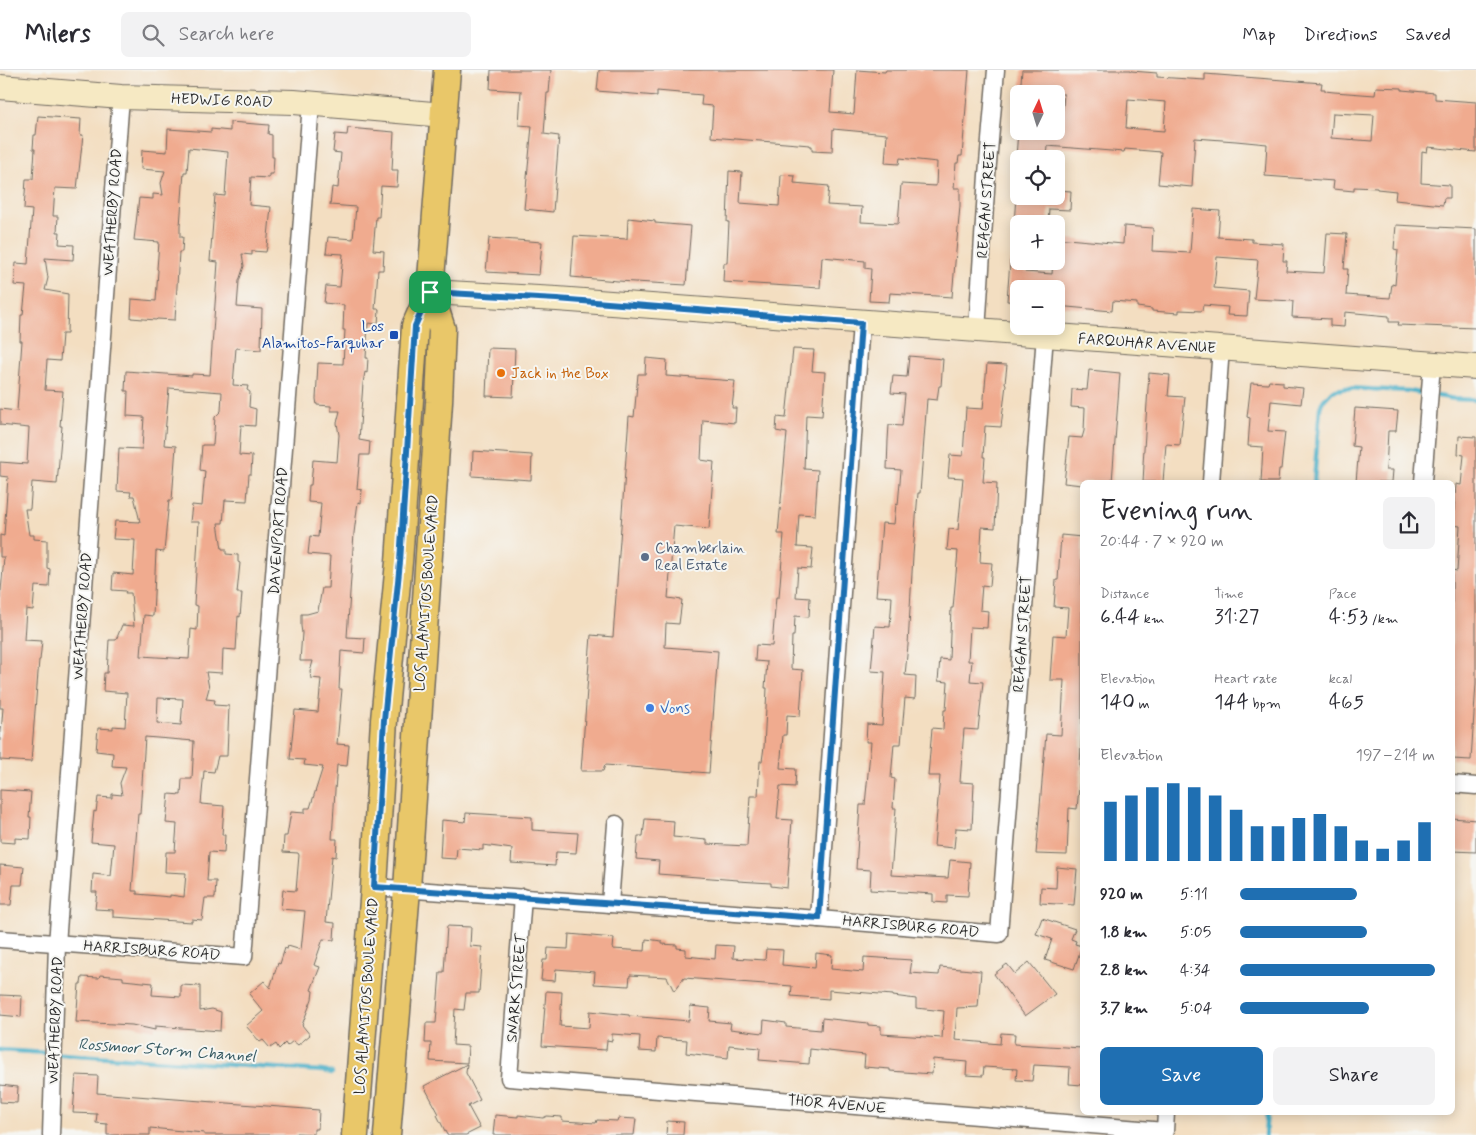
<!DOCTYPE html>
<html lang="en">
<head>
<meta charset="utf-8">
<style>
  body { margin:0; font-family:Mynerve,sans-serif; background:#f2f2f3; color:#2b2b33; height:100vh; display:flex; flex-direction:column; font-size:19px; white-space:nowrap }
  * { box-sizing:border-box; margin:0 }
  p { font-size:16px; color:#7c7c81 }
  .icon { flex:none; width:28px; height:28px; fill:none; stroke:currentColor; stroke-width:2; stroke-linecap:round; stroke-linejoin:round }
  .map { position:relative; flex:1; overflow:hidden }
  .sheet { position:absolute; left:1080px; top:410px; width:375px; height:635px; display:flex; flex-direction:column; background:#fff; border-radius:8px; box-shadow:0 2px 12px #0003 }
  .sheet>* { flex:none }
  .needle { width:32px; rotate:4deg }
  .tools { position:absolute; left:1010px; top:15px; display:grid; gap:10px }
  .tools a { display:grid; place-items:center; width:55px; height:55px; border-radius:8px; background:#fff; box-shadow:0 2px 12px #0003; font-size:25px }
  .pin { position:absolute; display:grid; place-items:center; width:42px; height:42px; color:#fff; margin:-21px; border-radius:10px; box-shadow:0 2px 8px #0006 }
  .round { display:grid; place-items:center; flex:none; width:52px; height:52px; border-radius:8px; background:#f2f2f3 }
  .summary { display:flex; align-items:center; justify-content:space-between; height:85px; padding:0 20px }
  h1 { font-size:28px; font-weight:600; line-height:38px }
  .metrics { display:grid; grid-template-columns:repeat(3,1fr); gap:8px; height:85px; padding:5px 20px }
  .metrics div { display:grid; align-content:center }
  .metrics b { font-size:21px; font-weight:600 }
  .metrics small { font-size:14px; font-weight:400 }
  .metrics p { font-size:14px }
  .chart { height:140px; padding:10px 20px }
  .chart p { display:flex; justify-content:space-between }
  .chart svg { width:100%; height:90px; margin-top:5px; stroke:#1f6fb2; stroke-width:6 }
  .primary-button { display:flex; gap:10px; margin-top:auto; padding:10px 20px }
  .primary-button a { flex:1; height:58px; border-radius:8px; background:#1f6fb2; color:#fff; font-size:20px; font-weight:600; line-height:58px; text-align:center }
  .primary-button a+a { background:#f2f2f3; color:#2b2b33 }
  ul { padding:0 20px; list-style:none; font-size:16px }
  li { display:grid; grid-template-columns:80px 60px 1fr; align-items:center; height:38px }
  li i { height:12px; border-radius:6px; background:#1f6fb2 }
  header { display:flex; align-items:center; gap:30px; box-sizing:border-box; height:70px; padding:0 25px; background:#fff; border-bottom:1px solid #e1e1e2 }
  header strong { font-size:24px }
  nav { display:flex; gap:28px; margin-inline-start:auto; font-size:18px }
  .search { width:350px; height:45px; background:#f2f2f3; display:flex; align-items:center; gap:12px; box-sizing:border-box; padding:0 18px; border-radius:8px; color:#7c7c81; font-size:19px }
  .map>svg:first-child { display:block }
</style>
</head>
<body>
<header>
<strong>Milers</strong>
<div class="search"><svg class="icon" aria-label="search" viewBox="0 0 24 24"><circle cx="10" cy="10" r="6"/><path d="M15 15l6 6"/></svg>Search here</div>
<nav><a>Map</a><a>Directions</a><a>Saved</a></nav>
</header>
<div class="map">
<svg width="1476" height="1065" viewBox="0 0 1476 1065">
  <rect width="100%" height="100%" fill="#f6f6f2"/>
  <filter id="ink" filterUnits="userSpaceOnUse"><feTurbulence type="fractalNoise" baseFrequency=".02" numOctaves="2"/><feDisplacementMap in="SourceGraphic" scale="10" xChannelSelector="R" yChannelSelector="G"/><feConvolveMatrix kernelMatrix="1 2 1 2 8 2 1 2 1" color-interpolation-filters="sRGB"/></filter>
  <filter id="wash" filterUnits="userSpaceOnUse"><feTurbulence type="fractalNoise" baseFrequency=".0096" numOctaves="4" result="noise"/><feDisplacementMap in="SourceGraphic" scale="20" xChannelSelector="R" yChannelSelector="G"/><feGaussianBlur stdDeviation="1.12" result="paint"/><feColorMatrix in="noise" values="0 0 0 0 0 0 0 0 0 0 0 0 0 0 0 0 0 1.4 0 .05"/><feComposite in="paint" operator="in"/></filter>
  <g filter="url(#wash)">
    <rect width="100%" height="100%" fill="#f3dec1"/>
    <g fill="none" stroke-linecap="round" stroke-linejoin="round">
      <g stroke="#48afc7" stroke-width="4.5">
        <path d="M1314,412l6,-74 2,-6 10,-11 14,-3 63,3 46,8 21,1"/>
        <path d="M0,980l322,21 10,2"/>
        <path d="M1265,1065l2,-23"/>
      </g>
    </g>
    <g id="blocks">
      <g fill="#f0ab8f" fill-rule="evenodd">
        <path d="M491,0h60l-2,23h-2l-3,41 15,2 -6,76 -29,-3 8,-83 -13,-1 2,-34 -31,-2z"/>
        <path d="M599,0h234l-3,42 24,2 3,-44 28,2 1,-2h83l-7,86h-3l-1,7h-2l-2,25h6v18l-8,91 -62,-4 -1,9 -20,-1 2,-32 -6,-1v-7l-43,-4 -2,31 -97,-6 1,-19h3l2,-41h-2l2,-51 13,1 -2,31 39,3 2,-31 14,1 -1,7 35,3 -2,19 35,2 -1,15 37,2 3,-40 35,2 1,-24 -37,-4 -1,6 -14,-1 2,-29 -54,-5 -1,23 -20,-1v-5h-2v-1l-99,-8 2,-31 -12,-1 1,-10 -45,-4v5l-60,-5z"/>
        <path d="M1022,0h109v1l26,2v4l48,3v-6l117,9 -1,6h4v2l9,1 41,3 1,-8 26,1v2l33,3v6l41,3v50l-48,-5 -1,5 -5,-1 -1,32 29,2v13h-6l-1,7 -48,-5 1,-9 -19,-2v-1l-23,-1v4l-21,-2 1,-8 -69,-5 2,-32 -31,-3 -41,-3 -3,49 -34,-3 3,-32 -36,-3 -1,3 -77,-6 -1,13 -30,-2 2,-26h43l3,-37h-44zM1128,29l38,3 -2,29 -38,-3zM1333,43l41,2 -2,26 -41,-3z"/>
        <path d="M38,46l43,3 -1,16h3l-6,54 -22,-1 -2,28h5l-1,16h3l-1,12 15,1 -1,15 -28,-2 3,20 -3,12 23,4 -1,40h-5l-2,27 -13,-1 -2,30 18,1 -3,35h2l-5,58 -25,-2 -2,27h-5l4,26h5v4l13,1v28l3,1 -1,18 -14,-1 -2,24 -7,-1 -2,31 18,1 -2,19h-1l-8,102 -31,-2v-27h1l2,-25h-3v-117h1l3,-34h-4v-22l4,1 4,-59 -8,-1v-14l27,2 2,-36 -29,-3v-16l17,2 5,-70h-2l1,-26h2l3,-29 -12,-1 2,-22 12,1 4,-54 -8,-1 2,-30h7l2,-30h-2l1,-14h2z"/>
        <path d="M230,52l39,3 -1,9 4,1v22h2l-1,17h-4v4l-18,-1 -2,28 22,2 -4,40 -1,5 -14,-1v4l-10,-1 2,12 -5,15 -2,26 25,2 -1,41 -25,-2 -3,37 15,1 -1,4 3,2 -1,15 7,2 -1,17 -14,-1 -2,30 13,1 -1,18h-2l-2,27 -22,-1 -2,23h-5l4,26h4v5l12,1v7l2,1 -3,30h5l-2,24 -2,-1 -2,34 -13,-1 -1,24 -16,-1 3,16 -3,11 9,1 -1,5 15,1 -2,50h-9l-4,16 -10,-1 -3,33 23,2 -2,29h3l-1,18 -15,-1 -2,29h9l-1,17h-10l-3,22 -10,-1v3l-79,-5v-7l-18,-1 2,-17h-5l1,-18 18,2 3,-32 -23,-2 3,-31 2,1 2,-15 14,1v-4l10,1 -2,-12 6,-16 -14,-1 1,-13 -17,-2 2,-23 15,1v-3l12,1 2,-34 -24,-2 1,-18h3l2,-33h7l6,-15 12,1 -3,-33h-6l1,-2 -14,-1 1,-17 20,2 2,-35 -22,-1 2,-18 25,1 -6,-26h-4l1,-4 -14,-1 2,-43 23,1 2,-32 -17,-1 1,-25h-3l1,-20 66,5v-2l18,1 8,-113 -8,-1 5,-66 10,1 3,-44 -39,-4 -2,24h-3l-4,54v11h3l-1,15h-3l-4,68 -18,-1 -1,1 -25,-2 1,-19 24,2 2,-31 -1,-1 2,-27 -25,-2 5,-42 14,1v-5l10,1 -2,-12 4,-12 -24,-2 1,-19 25,2 1,-23 43,3v-3l19,2zM169,318l53,4 -1,19 -6,6 -2,28h-11l-2,25 5,1 -3,35 -10,-1 -2,17h9l-5,83 4,1 -1,24 -6,-1 -2,30 -48,-3 3,-41 9,1 3,-65 8,1 5,-52h3l4,-54 -12,-1zM158,628l25,1 -2,26 -24,-2zM145,667l49,4 -2,38h-10l-1,16 -12,-1 -3,29 11,1 -2,28h-9l-1,20 21,1 -2,24 -14,-2v2l-33,-3v-3h-5l6,-77h2z"/>
        <path d="M348,58l46,4 -2,38h6l-1,17 -16,-1 -2,31h-3l-3,33 11,1 -1,19h-5l-3,39h4l-1,15 -10,-1 -2,35h2l-1,15 -2,-1 -2,11 -4,57 11,2 -1,13h-9l-3,34 5,1 -1,13 -3,-1 -4,31 -7,104 18,1 -1,15 -23,-2 -2,38h3l-5,55 12,1 -2,21 -10,-1 -2,25 -3,49h5l-1,18 -4,-1 -6,66 9,1 -1,17 -11,-1 -9,26 6,2 -9,23 2,1 -1,8 -10,26 8,10 -12,10 -5,-4 -6,5 -2,-3 -6,6 -3,-5 -6,4 -7,-8 -3,2 -14,-16 17,-15 -14,-17 15,-13 6,7 8,-25 2,1 5,-16 2,1 1,-3 13,4 4,-39 -24,-2 2,-19 13,1 3,-36 -1,-2 -15,-1 1,-16h3l4,-24 14,1v-5h5l13,-41 -19,-2 1,-5 -15,-1 5,-49 23,2 3,-33 -10,-1 -1,-6 3,-11h-13l2,-28 -1,-7v-12h6l11,-3 4,-23h6l2,-32 -22,-2 2,-18 8,1 3,-34 -13,-1 1,-17h2l2,-25 24,2 2,-27 -2,-12 3,-12h-9v-5l-14,-1 -1,-6 2,-36 25,1 2,-34h-2l1,-25 -20,-2 2,-17 14,1 3,-33 -17,-1 2,-16 25,2 3,-32 -26,-2 2,-18 6,1 3,-35 -8,-1 2,-18 12,1z"/>
        <path d="M1057,120l14,1 -1,19 -21,-1 -1,15h-34l2,-28h40z"/>
        <path d="M1193,139l27,2 -2,26 34,2v3l32,2 -1,17h4l-1,10 38,2 3,-40 20,1 -3,35h4l-2,26 44,3 2,-14 3,1 3,-35 -4,-1 2,-24 80,4v99l-78,-3 1,-3h-10v-6l-44,-4 -1,15 -14,-1v-7l-38,-2 1,-16 -39,-2 4,-39 -41,-3 -3,31 35,3 -2,25 -20,-1 1,-8 -25,-2 -1,6 -23,-1v3l-27,-2v-2l-15,-2v-4l-24,-2 -1,10 -56,-5v-17h-37v13l-12,-1 3,-40h16l-1,11 27,2 1,-13h3v-23l67,6 1,-18 29,2 -1,23 38,2z"/>
        <path d="M628,148l27,3v2l36,3 -5,59 -68,-4 -47,-4 3,-41 53,3z"/>
        <path d="M489,168l53,4 -3,33 -53,-3z"/>
        <path d="M488,278l27,1 -2,48 -27,-1z"/>
        <path d="M793,279l21,1 -2,21 13,1 -3,44 -16,-1 -2,54 14,1 -3,45 -16,-1 -2,33 16,1 -2,21 -13,-1 -2,29 14,1 -1,19 -14,-1 -1,20h-2l-1,33 12,1 -3,46 -13,-1 -1,20h-3l-3,33 16,1 -1,18 -15,-1 -3,33 15,1 -5,68 -16,-2v-3l-33,-2v-1l-80,-6 1,-13 -23,-2 2,-23h5l2,-17 29,2 -1,16 34,3v4l40,2 3,-50h8l2,-35h2l2,-14 3,-59h-2l2,-26 -12,-1 1,-16 16,1 4,-49h3l5,-63h-6l9,-101 -11,-2 1,-14 9,1z"/>
        <path d="M909,286l34,3 -2,27h-2l-2,14 -10,-1 -7,94h-2l-5,62 -5,90 -3,30 11,1 -1,23 -10,-1 -4,46h-7l-3,34 4,1 -2,29h3l-5,67 57,3 2,-18 20,2 -2,34 -21,-1v8l-14,-1v-8l-63,-4 1,-20 -15,-1 4,-64h5l6,-63h-5l1,-18 15,1 3,-53 -14,-1 4,-45 15,1 2,-30 -16,-1 6,-73 12,1 2,-20 2,1 3,-35 -14,-1 1,-29 1,-15 13,1 3,-32 -14,-1 2,-17 14,1z"/>
        <path d="M646,288l21,2 -1,16 69,5 -3,27h4l-1,15 -32,-3 -2,40 13,2 -5,67 -35,-3 -6,72 14,2 -3,24 -13,-1 -1,24 53,4 -9,122 -104,-8 -2,6h-22l10,-136 22,2 16,-221 5,1 4,-43h7z"/>
        <path d="M987,294l20,1 -2,18 1,1 -5,43 -16,-1 -2,31h2l-2,25 14,1 -2,45 -13,-1 -2,35 12,1 -2,23 -8,-1 -2,25 8,1 -1,17 -17,-1 -2,34h4l-2,20 13,1 -5,48 -14,-1 -4,53 14,1 -2,46 -16,-1 -2,20 -20,-2 6,-70h-12l4,-48 11,1 1,-19h2l2,-28 -10,-1 2,-22 9,1 2,-52h2l5,-57 -11,-1 2,-21 9,1 5,-52 -15,-1 2,-22 13,1 3,-48 17,1z"/>
        <path d="M1089,300l31,3 -8,109h-30v3l-18,-2 5,-46 13,1 2,-7 1,-23 -14,-1 1,-18 15,1z"/>
        <path d="M1149,303l21,2 -2,21 17,1 -5,48 -14,-1 -3,38h-20l1,-18h-1z"/>
        <path d="M1269,311l14,1v4l20,2 -2,16 -30,-3 -3,30 17,1 -4,37h-2l-1,13h-17l2,-35 -15,-1 2,-28 -3,-1 4,-34 17,1z"/>
        <path d="M1355,338l43,3 -2,20h-8l-2,39h7l-1,12h-36l3,-35 -7,-1z"/>
        <path d="M1459,366l17,1v246l-5,77 -19,-1v-189l5,1 3,-45 -7,-1 3,-41 5,1 3,-30 -6,-1z"/>
        <path d="M473,381l59,4 -1,25 -59,-4z"/>
        <path d="M1061,465l21,2v188l-2,41h1l-4,43 -8,-1 -2,47 -31,-1 10,-120 15,1 3,-55h-14l3,-45 13,1 2,-28 -14,-1 2,-27h2z"/>
        <path d="M0,720l31,2 -2,25h2l-1,22 -15,-1v5l-15,-1z"/>
        <path d="M466,743l66,4v13l46,3 -2,20 -20,-1 -1,14 -44,-3 1,-14 -29,-4v5l-26,-2 -1,11 -16,-1 2,-38 23,2z"/>
        <path d="M1452,748l24,2v32l-24,-1z"/>
        <path d="M0,795l24,2 -2,18h-9l-2,20h-11z"/>
        <path d="M1057,797l20,2 -3,36 -34,-2 1,-16 15,1z"/>
        <path d="M1042,848l33,11 -4,10 5,2 -1,3 7,2 -8,23 -29,-9 7,-21 -16,-5z"/>
        <path d="M447,856l24,1 -1,19 12,1 -3,46h-13l-2,17 -9,-1 -2,36 15,1 -1,17 -37,-2 1,-18h-6l1,-20h10l4,-51h4z"/>
        <path d="M569,864l45,4 -1,11 32,2 1,-12 16,2v3l15,1v3l9,1v7l29,3 1,-14 18,1 -1,12 32,2 1,-11 17,1 -1,15 33,3 1,-15 16,2 -1,14 32,3 1,-15 48,3 -2,13 29,2 1,-8 41,4 -3,36 -21,1 -2,32 45,4 1,-11 14,1 -1,10 68,4v37l-13,-1 1,-17 -36,-2 -2,16 -16,-1 1,-11 -33,-2 -1,9 -17,-1 1,-13 -34,-3 -1,15 -42,-3v-2l-26,-2 1,-12 -55,-6 -1,15 -50,-4 1,-12 -31,-3 -1,13 -42,-5 1,-13 -30,-2 -1,14 -17,-1 1,-15 -28,-2v7l-5,-1 -1,10 -64,-4 4,-55 16,1 -2,34 29,2 1,-17 39,4v1l60,5 1,-15 20,2 -1,13 22,2 -1,6 33,4 1,-13 22,3v4l35,3 1,-12 46,5v2l13,1v8l61,4 2,-27 -28,-3v-9l-23,-3v-1l-64,-5v9l-38,-3 1,-10 -108,-8 -10,13 -7,-14 -37,-2 -1,11 -35,-2 1,-12 -39,-3 -1,12 -14,-1 2,-20h4l1,-12 20,1z"/>
        <path d="M1029,892l26,32 -30,22 -31,-42 13,-10 8,10z"/>
        <path d="M100,905l23,2v3l30,3 -1,12 29,2v-12l19,1v25l12,-2 9,3 -1,19 -65,-5v4l-23,-5 -56,-3 3,-38h2l1,-7 17,1z"/>
        <path d="M0,925l22,1 -1,21 -21,-2z"/>
        <path d="M467,994l-1,9 14,27 -12,6 12,22 -14,7h-19l-10,-20 2,-1 -15,-28z"/>
        <path d="M76,1005l22,1 -1,17 222,17 -1,19h-4v5l-18,-1v2h-92v-2l-54,-5v7h-43v-11l-11,-1 1,-9 -24,-1z"/>
        <path d="M0,1015l18,2 -1,16 -17,-1z"/>
        <path d="M495,1045l23,2v-2l25,3 4,-2 15,1v4l34,2 1,-3 20,1 1,-3 18,1 -2,16h-141z"/>
        <path d="M667,1051l17,1 -1,13h-17z"/>
      </g>
    </g>
  </g>
  <g filter="url(#ink)">
    <use href="#blocks" fill-opacity="0" stroke="#716a60" stroke-width="1"/>
    <g fill="none" stroke-linecap="round" stroke-linejoin="round">
      <g stroke="#716a60" stroke-width="19">
        <g id="street">
          <path d="M977,261l10,-156 9,-105"/>
          <path d="M1211,412l10,-134"/>
          <path d="M1423,412l9,-118"/>
          <path d="M1452,714l24,2"/>
          <path d="M374,817l445,32 180,15 46,-599"/>
          <path d="M523,827l-14,181 656,53 1,-19"/>
          <path d="M610,834l6,-80"/>
          <path d="M819,849l42,-596"/>
          <path d="M0,869l244,18 67,-853"/>
          <path d="M51,1065l6,-191 64,-847"/>
        </g>
      </g>
      <g stroke="#716a60" stroke-width="26">
        <g id="secondary">
          <path d="M0,17l121,10 173,5 150,13"/>
          <path d="M430,222l127,7 919,68"/>
        </g>
      </g>
      <g stroke="#716a60" stroke-width="29">
        <g id="primary">
          <path d="M355,1065l19,-248 10,-167 15,-158 16,-236 15,-34 17,-222"/>
          <path d="M387,1065l20,-246 32,-487 3,-73 -12,-37"/>
        </g>
      </g>
      <use href="#street" stroke="#fff" stroke-width="16"/>
      <use href="#secondary" stroke="#f6e9c3" stroke-width="24"/>
      <use href="#primary" stroke="#e9c769" stroke-width="26"/>
    </g>
  </g>
  <g fill="none" stroke-linecap="round" stroke-linejoin="round" filter="url(#ink)">
    <g stroke="#fff" stroke-width="10">
      <path id="route" d="M430,222l127,7 304,24 -42,595 -445,-31 10,-167 16,-158 15,-236z"/>
    </g>
    <use href="#route" stroke="#1f6fb2" stroke-width="6"/>
  </g>
  <rect fill="#1a4fb4" stroke="#f6f6f2" stroke-width="2" x="389" y="260" width="10" height="10" rx="2.5"/>
  <circle fill="#e8710a" stroke="#f6f6f2" stroke-width="2" cx="501" cy="303" r="5"/>
  <circle fill="#5c6f8a" stroke="#f6f6f2" stroke-width="2" cx="645" cy="487" r="5"/>
  <circle fill="#3f7fe0" stroke="#f6f6f2" stroke-width="2" cx="650" cy="638" r="5"/>
  <g text-anchor="middle" stroke-width="4" stroke-linejoin="round" paint-order="stroke">
    <g font-size="15" fill="#2b2b2b" stroke="#f6f6f2">
      <text transform="translate(222 30) rotate(2)" y="5">HEDWIG ROAD</text>
      <text transform="translate(986 130) rotate(-86)" y="5">REAGAN STREET</text>
      <text transform="translate(112 142) rotate(-86)" y="5">WEATHERBY ROAD</text>
      <text transform="translate(1147 273) rotate(4)" y="5">FARQUHAR AVENUE</text>
      <text transform="translate(278 461) rotate(-86)" y="5">DAVENPORT ROAD</text>
      <text transform="translate(426 523) rotate(-86)" y="5">LOS ALAMITOS BOULEVARD</text>
      <text transform="translate(82 546) rotate(-86)" y="5">WEATHERBY ROAD</text>
      <text transform="translate(1022 564) rotate(-86)" y="5">REAGAN STREET</text>
      <text transform="translate(911 856) rotate(5)" y="5">HARRISBURG ROAD</text>
      <text transform="translate(152 880) rotate(4)" y="5">HARRISBURG ROAD</text>
      <text transform="translate(516 918) rotate(-85)" y="5">SNARK STREET</text>
      <text transform="translate(366 926) rotate(-86)" y="5">LOS ALAMITOS BOULEVARD</text>
      <text transform="translate(55 950) rotate(-88)" y="5">WEATHERBY ROAD</text>
      <text transform="translate(837 1034) rotate(5)" y="5">THOR AVENUE</text>
    </g>
    <g font-size="15" fill="#164399" stroke="#f6f6f2" text-anchor="end">
      <text x="384" y="261">Los<tspan x="384" dy="17">Alamitos-Farquhar</tspan></text>
    </g>
    <g font-size="15" fill="#c56008" stroke="#f6f6f2" text-anchor="start">
      <text x="511" y="308">Jack in the Box</text>
    </g>
    <g font-size="15" fill="#4e5e75" stroke="#f6f6f2" text-anchor="start">
      <text x="655" y="483">Chamberlain<tspan x="655" dy="17">Real Estate</tspan></text>
    </g>
    <g font-size="15" fill="#366cbe" stroke="#f6f6f2" text-anchor="start">
      <text x="660" y="643">Vons</text>
    </g>
    <g font-size="16" font-style="italic" fill="#355962" stroke="#f6f6f2">
      <text transform="translate(167 979) rotate(4)" y="6">Rossmoor Storm Channel</text>
    </g>
  </g>
</svg>
<div class="tools">
<a><svg class="needle" viewBox="-14 -14 28 28"><path d="M0-13l5 13h-10z" fill="#e53935"/><path d="M0 13l5-13h-10z" fill="#7c7c81"/></svg></a>
<a><svg class="icon" aria-label="locate" viewBox="0 0 24 24"><circle cx="12" cy="12" r="6"/><path d="M12 2v4M12 18v4M2 12h4M18 12h4"/></svg></a>
<a>+</a>
<a>−</a>
</div>
<div class="pin" style="left:430px;top:222px;background:#1e9e55"><svg class="icon" aria-label="arrive" viewBox="0 0 24 24"><path d="M6 21V4h12l-3 4 3 4H6"/></svg></div>
<section class="sheet">
<div class="summary"><div><h1>Evening run</h1><p>20:44 · 7 × 920 m</p></div><a class="round"><svg class="icon" aria-label="share" viewBox="0 0 24 24"><path d="M12 15V3M7 8l5-5 5 5M5 13v7h14v-7"/></svg></a></div>
<div class="metrics">
<div><p>Distance</p><b>6.44<small> km</small></b></div>
<div><p>Time</p><b>31:27</b></div>
<div><p>Pace</p><b>4:53<small> /km</small></b></div>
</div>
<div class="metrics">
<div><p>Elevation</p><b>140<small> m</small></b></div>
<div><p>Heart rate</p><b>144<small> bpm</small></b></div>
<div><p>kcal</p><b>465</b></div>
</div>
<div class="chart"><p><span>Elevation</span>197–214 m</p>
<svg viewBox="0 0 160 44" preserveAspectRatio="none"><path d="M5 44V15M15 44V12M25 44V8M35 44V6M45 44V8M55 44V12M65 44V19M75 44V27M85 44V27M95 44V23M105 44V21M115 44V27M125 44V34M135 44V38M145 44V34M155 44V25"/></svg>
</div>
<ul>
<li><b>920 m</b>5:11<i style="width:60%"></i></li>
<li><b>1.8 km</b>5:05<i style="width:65%"></i></li>
<li><b>2.8 km</b>4:34<i style="width:100%"></i></li>
<li><b>3.7 km</b>5:04<i style="width:66%"></i></li>
</ul>
<div class="primary-button"><a>Save</a><a>Share</a></div>
</section>
</div>
</body>
</html>
